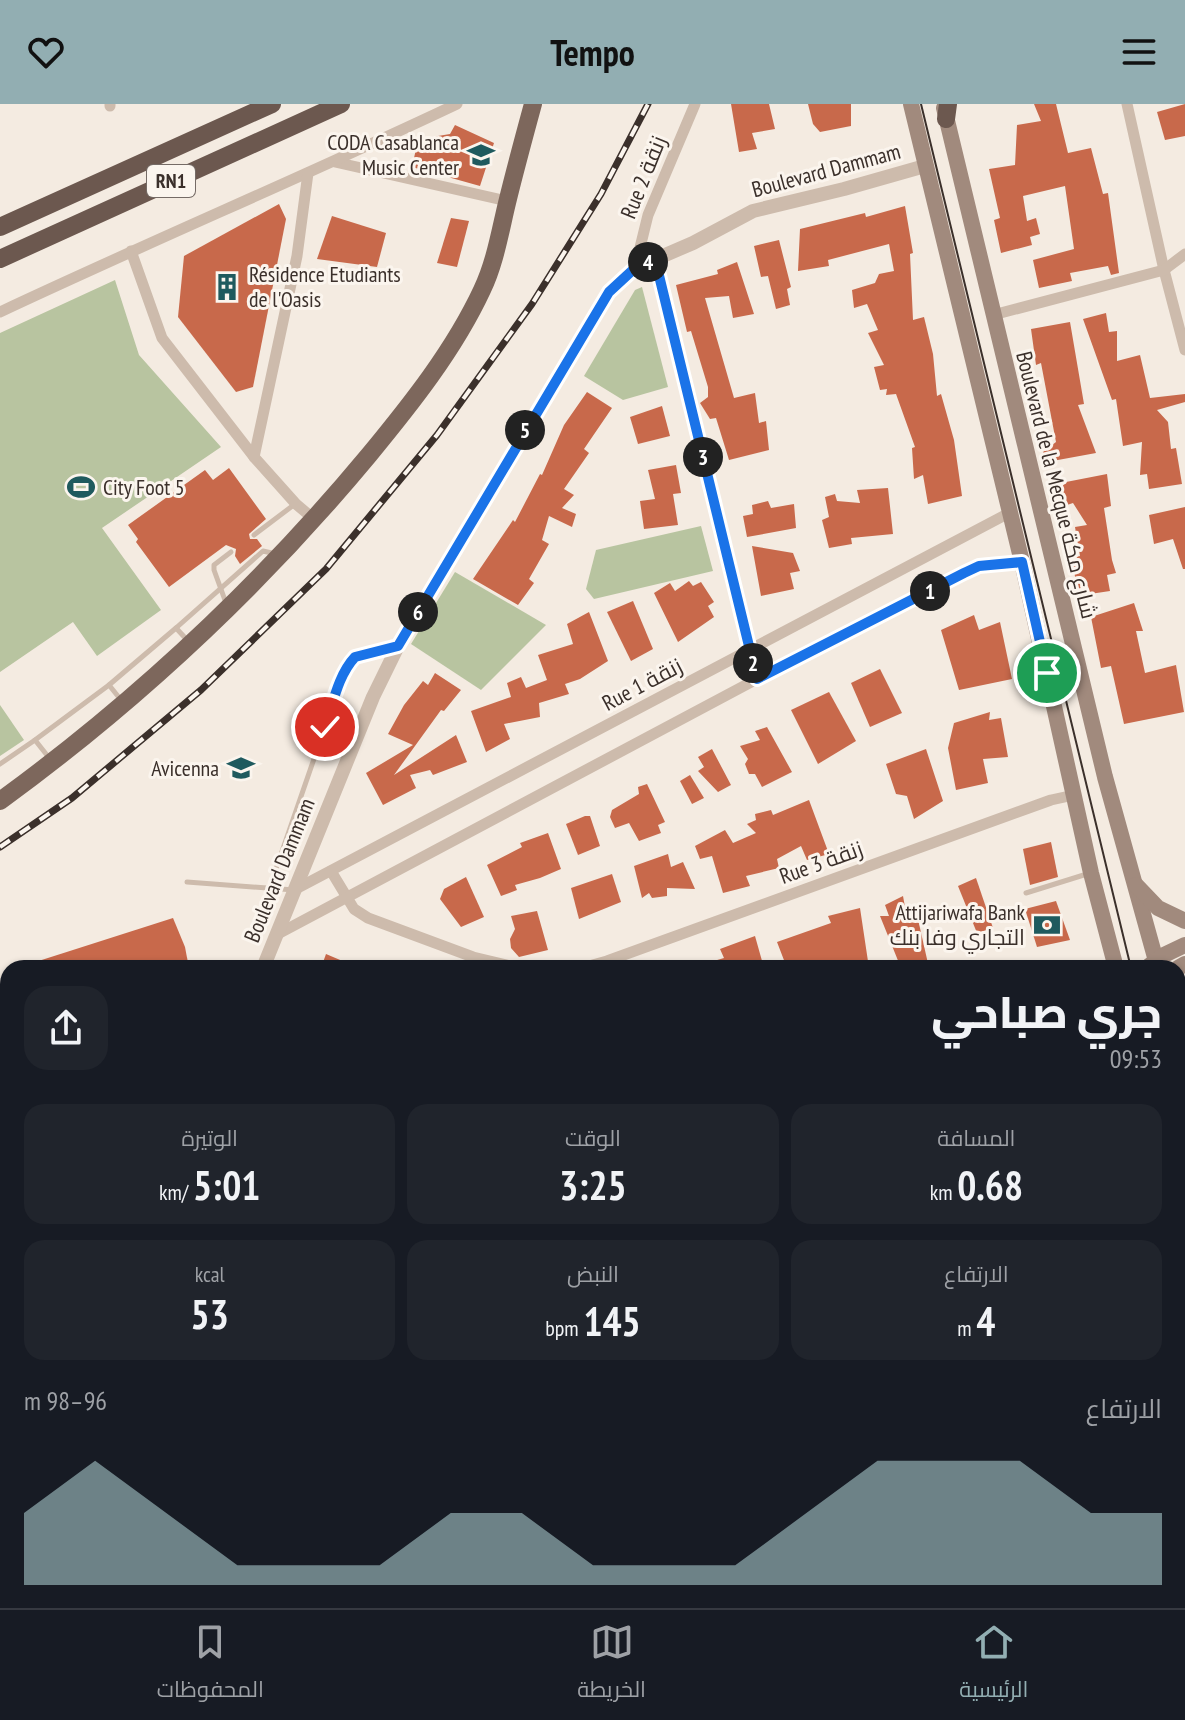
<!DOCTYPE html>
<html lang="ar">
<head>
<meta charset="utf-8">
<style>
  body { margin:0; font-family:"PT Sans Narrow",Cairo,sans-serif; background:#20242c; color:#f1f3f6; direction:rtl; height:100vh; display:flex; flex-direction:column; font-size:30px; white-space:nowrap }
  * { box-sizing:border-box; margin:0 }
  p { font-size:26px; color:#9ea1a6 }
  .icon { flex:none; width:44px; height:44px; fill:none; stroke:currentColor; stroke-width:2; stroke-linecap:round; stroke-linejoin:round }
  .map { position:relative; flex:1; overflow:hidden; direction:ltr }
  .sheet { position:absolute; left:0px; top:856px; width:1186px; height:648px; display:flex; flex-direction:column; background:#171b24; border-radius:24px 24px 0 0; box-shadow:0 2px 6px #0004; direction:rtl }
  .sheet>* { flex:none }
  .pin { position:absolute; display:grid; place-items:center; width:68px; height:68px; color:#fff; margin:-34px; border:4px solid #fff; border-radius:50%; box-shadow:0 2px 8px #0007 }
  .km { position:absolute; width:40px; height:40px; margin:-20px; border-radius:50%; background:#222; color:#fff; font-size:22px; line-height:40px; text-align:center }
  .round { display:grid; place-items:center; flex:none; width:84px; height:84px; border-radius:24px; background:#20242c }
  .head { display:flex; align-items:center; justify-content:space-between; height:136px; padding:0 24px }
  h1 { font-size:44px; font-weight:800; line-height:60px }
  .stats { display:grid; grid-template-columns:repeat(3,1fr); gap:12px; height:136px; padding:8px 24px }
  .stats div { display:grid; align-content:center; border-radius:20px; background:#20242c; text-align:center }
  .stats b { font-size:40px; font-weight:800 }
  .stats small { font-size:22px; font-weight:400 }
  .stats p { font-size:22px }
  .chart { height:224px; padding:16px 24px }
  .chart p { display:flex; justify-content:space-between }
  .chart svg { width:100%; height:144px; margin-top:8px; fill:#92aeb2; opacity:.7 }
  header { display:flex; justify-content:space-between; align-items:center; height:104px; padding:0 24px; background:#92aeb2; color:#111; font-size:36px; font-weight:800 }
  .tab-bar { display:flex; justify-content:space-around; align-items:center; height:112px; border-top:2px solid #363941; background:#171b24; font-size:22px; color:#9ea1a6 }
  .tab-bar a { display:grid; justify-items:center; gap:4px }
  .tab-bar .current { color:#92aeb2 }
  .map>svg:first-child { display:block }
</style>
</head>
<body>
<header><svg class="icon" aria-label="menu" viewBox="0 0 24 24"><path d="M4 6h16M4 12h16M4 18h16"/></svg>Tempo<svg class="icon" aria-label="heart" viewBox="0 0 24 24"><path d="M12 20l-8-8c-3-5 5-10 8-4 3-6 11-1 8 4z"/></svg></header>
<div class="map">
<svg width="1185" height="1504" viewBox="0 0 1185 1504">
  <rect width="100%" height="100%" fill="#f4ebe1"/>
  <g fill="#b8c4a0">
    <path d="M115,176l24,75 82,92 -119,81 59,82 -64,46 -24,-34 -73,50v-339z"/>
    <path d="M642,183l26,100 -45,13 -39,-24 51,-86z"/>
    <path d="M701,422l12,45 -119,28 -8,-10 10,-39z"/>
    <path d="M455,468l91,53 -65,65 -70,-46z"/>
    <path d="M0,601l24,35 -24,16z"/>
  </g>
  <g fill="#c8694b">
    <path d="M731,0h38l6,25 -23,4 5,16 -18,3z"/>
    <path d="M808,0h43v22l-31,6 -7,-8z"/>
    <path d="M1034,0h22l12,49 23,-5 12,46 5,-1 11,80 -8,2 -3,-9 -38,7 2,8 -33,7 -6,-28 41,-11 -9,-63 -42,10 4,25 9,-3 4,16 -10,3 2,8 -31,8 -7,-33 6,-2 -11,-49 26,-4 2,-40 24,-4z"/>
    <path d="M1185,0v32l-20,4 -8,-28z"/>
    <path d="M455,21l39,18 -14,43 -68,-19 4,-18 8,-2 2,-9 24,-4z"/>
    <path d="M279,100l7,15 -33,168 -17,5 -58,-75 6,-61z"/>
    <path d="M905,102l8,47 -3,1 3,66 11,-3 9,37 4,42 4,-2 13,46 8,56 -34,8 -5,-29 -9,4 -2,-31 3,-1 -19,-53 -10,1 1,-6 -7,1 -6,-23 10,-2 -16,-32 10,-3 -3,-7 -8,-19 -13,4 -2,-18 23,-7 4,-9 15,-3 -5,-27 -61,16 1,6 -31,5 2,-42 65,-16 1,4z"/>
    <path d="M332,112l54,17 -9,34 -60,-8z"/>
    <path d="M451,114l18,3 -12,46 -20,-4z"/>
    <path d="M779,136l12,47 -4,2 3,16 -14,4 -8,-33 -7,1 -7,-31z"/>
    <path d="M737,158l17,52 -21,4 -4,-22 -24,2 29,100 21,-5 4,30 7,-2 3,29 -40,10 -13,-42 -6,1 -10,-16 8,-6v-10l-17,-56 -4,1 -11,-47 42,-11 -1,-4z"/>
    <path d="M1106,209l3,19 8,-1v30l23,-6 10,43 35,-4v8l-28,8 11,12 3,27 5,-1 6,36 -33,5 -2,-15 -7,1 2,-33 -19,4 -7,-47 -4,1 -29,-81z"/>
    <path d="M1070,218l14,82 -6,1 18,48 -49,9 -4,-10 13,-10 -15,-79 -5,2 -5,-36z"/>
    <path d="M587,288l25,16 -28,41 5,4 -25,36 10,6 -12,13 14,6 -4,13 -23,-11 -7,24 7,4 -20,35 5,4 -16,22 -45,-26 40,-59 2,2 25,-48 2,1 22,-50z"/>
    <path d="M662,302l8,30 -32,8 -8,-27z"/>
    <path d="M676,361l5,28 -8,1 5,31 -34,4 -4,-28 15,-2 -7,-29z"/>
    <path d="M229,364l37,51 -17,15 1,5h7l5,7 -22,18 -5,-8 1,-7 -10,-4 -57,42 -33,-45 2,-3 -10,-14 77,-55 8,10z"/>
    <path d="M1107,370l4,32 -7,2 8,52 4,13 -9,2 3,16 -20,3 -2,-8 -11,3 -5,-31 8,-2 -5,-29 12,-2 -14,-22 -9,3 -4,-17 6,-7z"/>
    <path d="M888,384l5,46 -42,4 1,6 -23,4 -7,-28 7,-3 -4,-20 10,-3 2,7 23,2 -3,-13z"/>
    <path d="M768,397l3,7 23,-4 2,24 -49,9 -4,-21 10,-2 -1,-9z"/>
    <path d="M1185,403v62h-2l-10,-30 -19,5 -5,-29z"/>
    <path d="M752,442l41,7 7,18 -10,2 4,16 -33,7z"/>
    <path d="M689,477l4,5 8,-4 13,20 -6,4 6,11 -36,25 -24,-49 16,-10 5,8z"/>
    <path d="M633,497l20,48 -22,12 -24,-49z"/>
    <path d="M1134,499l9,28h-7l9,42 31,-8 8,47 -60,12 -13,-58 -10,2 -10,-51z"/>
    <path d="M589,508l19,49 -28,18 -15,5 4,10 -30,9 1,14 -36,7 6,15 -24,13 -15,-41 40,-14 -4,-14 14,-6 5,11 21,-8 -9,-25 35,-11 -6,-20z"/>
    <path d="M974,511l5,15 21,-8 12,57 -53,11 -18,-60z"/>
    <path d="M880,565l22,44 -32,14 -19,-44z"/>
    <path d="M435,569l26,17 -17,21 -3,-1 -47,65 62,-40 11,27 -34,13 -3,-5 -20,5 6,13 -33,17 -17,-32 47,-28 -25,-11 16,-29 19,-24 5,4z"/>
    <path d="M829,588l27,49 -38,23 -27,-54z"/>
    <path d="M990,608l-1,8 12,-2 7,39 -25,2 5,24 -32,7 -8,-42 6,-25z"/>
    <path d="M767,623l25,45 -30,15 -7,-13h-6l-4,-10 3,-5 -8,-13 20,-6 -5,-9z"/>
    <path d="M712,645l19,36 -13,7 -20,-21 6,-4 -6,-10z"/>
    <path d="M926,645l17,52 -29,18 -7,-23 -11,-2 -10,-30z"/>
    <path d="M690,671l14,23 -12,6 -12,-23z"/>
    <path d="M647,680l18,38 -7,3 3,8 -22,8 -10,-18 -14,5 -5,-11 2,-7 27,-16 -1,-7z"/>
    <path d="M809,696l20,54 -22,6 -6,-14 -24,13 2,9 -33,8 4,10 -27,7 -11,-37 -12,3 -5,-13 30,-16 8,13 23,-10 -9,-9 9,-4 -1,-6 16,-4 2,5z"/>
    <path d="M585,712h5l10,30 -22,9 -12,-31z"/>
    <path d="M548,729l13,36 -21,9 -25,7 2,5 -16,6 -14,-31 35,-18 -2,-4z"/>
    <path d="M1051,738l7,35 -28,8 -7,-36z"/>
    <path d="M668,750l3,13 12,-5 12,27 -28,-1v8l-15,2 -3,-5 -7,5 -8,-32z"/>
    <path d="M612,770l9,28 -42,17 -8,-31z"/>
    <path d="M466,773l18,40 -23,10 -21,-28 4,-10z"/>
    <path d="M976,774l17,50 -16,5 -19,-47z"/>
    <path d="M903,792l2,11 10,-1 14,62h-28l-21,-52h9l-4,-11z"/>
    <path d="M1056,797l14,39 -33,7 -12,-38z"/>
    <path d="M860,804l9,60h-82l-10,-26 54,-19 -3,-7z"/>
    <path d="M537,807l11,39 -29,7 -8,-9 -1,-9 5,-10 -4,-13z"/>
    <path d="M173,814l12,29 4,21h-163v-3z"/>
    <path d="M755,832l9,32h-63l-1,-3 24,-7 -4,-9z"/>
    <path d="M326,850l33,14h-38z"/>
  </g>
  <g fill="none" stroke-linecap="round" stroke-linejoin="round">
    <g stroke="#cdbbac" stroke-width="5">
      <path d="M254,431l41,-31"/>
      <path d="M226,499l-12,-33v-5l17,-13"/>
      <path d="M176,524l87,-77 13,3"/>
      <path d="M109,581l67,-57 13,14"/>
      <path d="M35,636l74,-55 12,15"/>
      <path d="M0,660l35,-24 15,19"/>
      <path d="M187,778l107,8"/>
      <path d="M269,785l75,-217 11,-15 38,-10"/>
      <path d="M1026,789l61,-19"/>
      <path d="M1,1504l3,-24"/>
    </g>
    <g stroke="#cdbbac" stroke-width="11">
      <path d="M1127,0l37,166 21,80"/>
      <path d="M110,2v-2"/>
      <path d="M335,58l172,39"/>
      <path d="M131,147l31,87 92,119 42,47 19,16"/>
      <path d="M655,155l102,420"/>
      <path d="M635,164l13,-53 47,-111"/>
      <path d="M0,208c151,-71 305,-136 457,-208"/>
      <path d="M993,211l171,-45 21,-16"/>
      <path d="M254,353l43,-201 11,-83"/>
      <path d="M331,767l23,38 14,9 105,39 46,11"/>
      <path d="M294,786l715,-377"/>
      <path d="M276,831l481,-256 207,-106 15,-7 43,-4"/>
      <path d="M582,864l25,-7 444,-161 23,-5"/>
      <path d="M0,926l8,-2"/>
      <path d="M0,1018l8,3"/>
      <path d="M0,1292l8,-2"/>
      <path d="M0,1479l8,1"/>
      <path d="M337,1496v8"/>
      <path d="M545,1496l1,8"/>
      <path d="M1012,1496v8"/>
      <path d="M1145,1496l5,8"/>
      <path d="M1173,1504l12,-3"/>
    </g>
    <g stroke="#cdbbac" stroke-width="14">
      <path d="M263,864l110,-271 25,-51 211,-354 26,-24 58,-25 60,-32 91,-22 81,-23"/>
      <path d="M29,1504l3,-8"/>
      <path d="M66,1504l3,-8"/>
    </g>
    <g stroke="#a18a7d" stroke-width="16">
      <path d="M911,0l111,458 69,311 25,95"/>
      <path d="M944,4l161,669 53,191"/>
      <path d="M1136,781l22,23 27,13"/>
      <path d="M1149,862l15,-11 21,-10"/>
      <path d="M1178,864l7,-4"/>
      <path d="M1178,928l7,23"/>
      <path d="M1178,1004l7,19"/>
    </g>
    <path stroke="#7d675c" stroke-width="18" d="M0,697c137,-100 261,-216 369,-346 42,-51 85,-105 113,-165 13,-27 18,-58 25,-87 8,-33 17,-66 26,-99"/>
    <g stroke="#6c584f" stroke-width="18">
      <path d="M946,15l2,-15"/>
      <path d="M0,123l272,-123"/>
      <path d="M0,155l341,-155"/>
    </g>
    <g stroke="#3b302b" stroke-width="2">
      <path d="M921,0l210,864"/>
      <path d="M49,1504l3,-8"/>
    </g>
    <g stroke="#3b302b" stroke-width="7">
      <path id="rail" d="M0,743l72,-49 129,-108 125,-121 111,-134 95,-131 69,-110 47,-90"/>
    </g>
    <use href="#rail" stroke="#fbf5ee" stroke-width="4" stroke-dasharray="12" stroke-linecap="butt"/>
  </g>
  <g fill="none" stroke-linecap="round" stroke-linejoin="round">
    <g stroke="#fff" stroke-width="16">
      <path id="route" d="M325,623c8,-23 13,-52 30,-70l43,-11 211,-354 26,-24 20,-9 102,420 207,-106 15,-7 43,-4 25,111"/>
    </g>
    <use href="#route" stroke="#1a73e8" stroke-width="10"/>
  </g>
  <defs>
    <g id="school-bare" transform="scale(2.16)"><path d="M0-5L7-2L0 1L-7-2ZM-4 1L0 2.5L4 1V4Q0 6-4 4Z" fill="#1f5a5e" stroke="#fbf5ee" stroke-width="2.5" paint-order="stroke"/></g>
    <g id="building-bare" transform="scale(2.16)"><path d="M-4-6H4V6H1V3H-1V6H-4ZM-2.5-4.3h1.7v1.8h-1.7ZM.8-4.3h1.7v1.8H.8ZM-2.5-1h1.7V.8h-1.7ZM.8-1h1.7V.8H.8Z" fill="#1f5a5e" stroke="#fbf5ee" stroke-width="2.5" paint-order="stroke"/></g>
    <g id="stadium-bare" transform="scale(2.16)"><path d="M0-5a6.5 5 0 1 0 0 10a6.5 5 0 1 0 0-10ZM-3.5-1.8h7v3.6h-7Z" fill="#1f5a5e" stroke="#fbf5ee" stroke-width="2.5" paint-order="stroke"/></g>
    <g id="bank-bare" transform="scale(2.16)"><path d="M-6-4H6V4H-6ZM0-2.3a2.3 2.3 0 1 0 0 4.6a2.3 2.3 0 1 0 0-4.6Z" fill="#1f5a5e" stroke="#fbf5ee" stroke-width="2.5" paint-order="stroke"/></g>
  </defs>
  <g fill-rule="evenodd">
    <use href="#school-bare" x="481" y="51"/>
    <use href="#building-bare" x="227" y="183"/>
    <use href="#stadium-bare" x="81" y="383"/>
    <use href="#school-bare" x="241" y="664"/>
    <use href="#bank-bare" x="1047" y="821"/>
  </g>
  <g text-anchor="middle" stroke-width="6" stroke-linejoin="round" paint-order="stroke">
    <rect fill="#fbf5ee" stroke="#756b66" stroke-width="2" x="147" y="61" width="48" height="32" rx="6"/>
    <g font-size="20" font-weight="bold" fill="#3b302b">
      <text x="171" y="84">RN1</text>
    </g>
    <g font-size="22" fill="#3b302b" stroke="#fbf5ee" text-anchor="end">
      <text x="459" y="46">CODA Casablanca<tspan x="459" dy="25">Music Center</tspan></text>
      <text x="249" y="178" text-anchor="start">Résidence Etudiants<tspan x="249" dy="25">de l'Oasis</tspan></text>
      <text x="103" y="391" text-anchor="start">City Foot 5</text>
      <text x="219" y="672">Avicenna</text>
      <text x="1025" y="816">Attijariwafa Bank<tspan x="1025" dy="25">التجاري وفا بنك</tspan></text>
    </g>
    <g font-size="22" fill="#3b302b" stroke="#fbf5ee">
      <text transform="translate(826 66) rotate(-15)" y="8">Boulevard Dammam</text>
      <text transform="translate(643 73) rotate(-68)" y="8">Rue 2 زنقة</text>
      <text transform="translate(1057 381) rotate(76)" y="8">Boulevard de la Mecque شارع مكة</text>
      <text transform="translate(642 580) rotate(-28)" y="8">Rue 1 زنقة</text>
      <text transform="translate(821 758) rotate(-20)" y="8">Rue 3 زنقة</text>
      <text transform="translate(279 766) rotate(-68)" y="8">Boulevard Dammam</text>
    </g>
  </g>
</svg>
<div class="pin" style="left:1047px;top:569px;background:#1e9e55"><svg class="icon" aria-label="arrive" viewBox="0 0 24 24"><path d="M6 21V4h12l-3 4 3 4H6"/></svg></div>
<div class="pin" style="left:325px;top:623px;background:#d93025"><svg class="icon" aria-label="check" viewBox="0 0 24 24"><path d="M5 12l5 5 9-10"/></svg></div>
<b class="km" style="left:930px;top:487px">1</b>
<b class="km" style="left:753px;top:559px">2</b>
<b class="km" style="left:703px;top:353px">3</b>
<b class="km" style="left:648px;top:158px">4</b>
<b class="km" style="left:525px;top:326px">5</b>
<b class="km" style="left:418px;top:508px">6</b>
<section class="sheet">
<div class="head"><div><h1>جري صباحي</h1><p>09:53</p></div><a class="round"><svg class="icon" aria-label="share" viewBox="0 0 24 24"><path d="M12 15V3M7 8l5-5 5 5M5 13v7h14v-7"/></svg></a></div>
<div class="stats">
<div><p>المسافة</p><b>0.68<small> km</small></b></div>
<div><p>الوقت</p><b>3:25</b></div>
<div><p>الوتيرة</p><b>5:01<small> /km</small></b></div>
</div>
<div class="stats">
<div><p>الارتفاع</p><b>4<small> m</small></b></div>
<div><p>النبض</p><b>145<small> bpm</small></b></div>
<div><p>kcal</p><b>53</b></div>
</div>
<div class="chart"><p><span>الارتفاع</span>96–98 m</p>
<svg viewBox="0 0 160 44" preserveAspectRatio="none"><path d="M0 44V22L10 6L20 22L30 38L40 38L50 38L60 22L70 22L80 38L90 38L100 38L110 22L120 6L130 6L140 6L150 22L160 22V44z"/></svg>
</div>
</section>
</div>
<nav class="tab-bar">
<a class="current"><svg class="icon" aria-label="home" viewBox="0 0 24 24"><path d="M3 11l9-7 9 7M6 9v11h12V9"/></svg>الرئيسية</a>
<a><svg class="icon" aria-label="map" viewBox="0 0 24 24"><path d="M3 6l6-2 6 2 6-2v14l-6 2-6-2-6 2zM9 4v14M15 6v14"/></svg>الخريطة</a>
<a><svg class="icon" aria-label="saved" viewBox="0 0 24 24"><path d="M7 4h10v16l-5-4-5 4z"/></svg>المحفوظات</a>
</nav>
</body>
</html>
